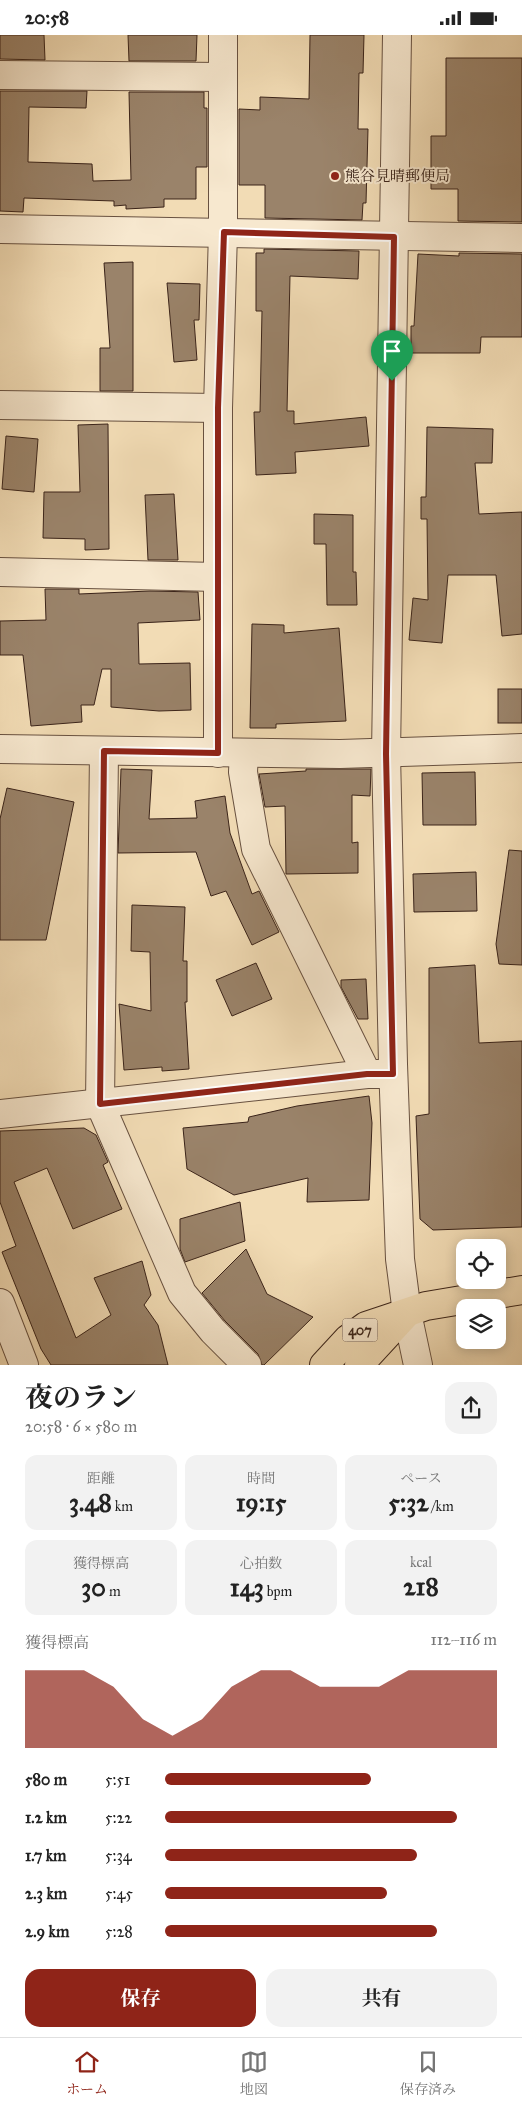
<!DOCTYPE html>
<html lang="ja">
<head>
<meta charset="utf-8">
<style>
  body { margin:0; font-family:"IM FELL Great Primer","Noto Serif JP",serif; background:#f2f2f2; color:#222; height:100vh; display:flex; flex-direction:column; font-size:19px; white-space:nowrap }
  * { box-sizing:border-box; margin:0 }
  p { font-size:16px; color:#767676 }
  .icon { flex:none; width:28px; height:28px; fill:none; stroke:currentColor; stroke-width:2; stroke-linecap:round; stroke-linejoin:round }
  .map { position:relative; height:1330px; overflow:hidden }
  .panel { display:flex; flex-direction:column; background:#fff; flex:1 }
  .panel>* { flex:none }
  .buttons { position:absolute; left:456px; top:1204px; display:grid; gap:10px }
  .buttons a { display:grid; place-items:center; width:50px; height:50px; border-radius:10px; background:#fff; box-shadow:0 2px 12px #0003; font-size:25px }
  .pin { position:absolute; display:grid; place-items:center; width:42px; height:42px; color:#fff; margin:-51px -21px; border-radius:50% 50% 50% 0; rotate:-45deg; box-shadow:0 0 5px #0007 }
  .pin .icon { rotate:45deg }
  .round { display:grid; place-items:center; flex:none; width:52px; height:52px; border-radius:15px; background:#f2f2f2 }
  .head { display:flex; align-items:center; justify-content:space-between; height:85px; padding:0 25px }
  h1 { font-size:28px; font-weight:700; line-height:38px }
  .stats { display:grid; grid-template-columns:repeat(3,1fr); gap:8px; height:85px; padding:5px 25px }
  .stats div { display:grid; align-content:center; border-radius:12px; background:#f2f2f2; text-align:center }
  .stats b { font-size:25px; font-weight:700 }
  .stats small { font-size:14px; font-weight:400 }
  .stats p { font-size:14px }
  .chart { height:140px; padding:10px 25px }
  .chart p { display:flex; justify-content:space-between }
  .chart svg { width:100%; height:90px; margin-top:5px; fill:#8f2418; opacity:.7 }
  .cta { display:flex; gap:10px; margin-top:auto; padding:10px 25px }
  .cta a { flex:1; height:58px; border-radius:15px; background:#8f2418; color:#fff; font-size:20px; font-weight:700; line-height:58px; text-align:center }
  .cta a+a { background:#f2f2f2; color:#222 }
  ul { padding:0 25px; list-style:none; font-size:16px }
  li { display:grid; grid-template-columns:80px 60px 1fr; align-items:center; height:38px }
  li i { height:12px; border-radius:6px; background:#8f2418 }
  .status { display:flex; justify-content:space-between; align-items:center; height:35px; padding:0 25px; background:#fff; direction:ltr }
  .status svg { height:14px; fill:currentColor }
  .tabs { display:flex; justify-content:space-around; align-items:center; height:70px; border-top:1px solid #e0e0e0; background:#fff; font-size:14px; color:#767676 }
  .tabs a { display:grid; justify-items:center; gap:2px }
  .tabs .active { color:#8f2418 }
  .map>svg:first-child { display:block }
</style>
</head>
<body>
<div class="status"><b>20:58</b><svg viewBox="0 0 49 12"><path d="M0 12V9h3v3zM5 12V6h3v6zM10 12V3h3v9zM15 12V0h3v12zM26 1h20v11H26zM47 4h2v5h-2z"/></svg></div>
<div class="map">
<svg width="522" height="1330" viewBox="0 0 522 1330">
  <rect width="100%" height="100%" fill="#f2dcb5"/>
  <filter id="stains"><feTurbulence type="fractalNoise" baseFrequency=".004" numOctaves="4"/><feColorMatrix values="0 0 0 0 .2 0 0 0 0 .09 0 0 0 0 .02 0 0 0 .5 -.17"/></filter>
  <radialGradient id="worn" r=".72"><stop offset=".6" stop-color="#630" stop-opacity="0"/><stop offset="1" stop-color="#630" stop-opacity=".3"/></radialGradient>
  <g fill="#9a836a" stroke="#3a2319">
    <path d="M0,0h44l1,25 -45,-1z"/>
    <path d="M128,0h69l-1,26h-67z"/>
    <path d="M310,0h54l-1,38h-4l-1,56h10l-2,74h-3l-1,17 -97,-2v-33h-26v-76l21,1v-13l49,2z"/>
    <path d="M446,23h76v164l-64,-1v-32h-27v-53h15z"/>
    <path d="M0,56h87l-1,17 -57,-1 -1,55 64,2 1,17 38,-1 -2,-88h75v16h3v59h-11v32h-32v8l-38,2v-4l-12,1v-5l-90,-3 -1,14 -23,-1z"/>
    <path d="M264,214l95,2 -1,28 -68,-3 -3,135h7v13l72,-7 3,29 -74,6 1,21 -40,2 -2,-63h6l2,-101h-6v-58h8z"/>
    <path d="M459,218l63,1v83h-41l-1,16h-69v-27h3l4,-72 41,2z"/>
    <path d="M133,227v129h-33v-43h10l-6,-85z"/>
    <path d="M167,248l33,1 -1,36h-5l3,40 -23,2z"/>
    <path d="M108,389l1,125 -24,1v-11l-42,-1 1,-46h36l-2,-67z"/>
    <path d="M427,392l66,2 -1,34h-17l4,51 43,-2v122l-20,2 -6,-61h-48l-6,68 -33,-3 4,-42 15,2 -1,-81h-6v-22h5z"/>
    <path d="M6,401l32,3 -4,53 -32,-3z"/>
    <path d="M174,459l4,66h-30l-3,-65z"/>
    <path d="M314,479l39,1v57h3l1,33h-30l-1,-61h-12z"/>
    <path d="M45,554h34v5l71,-3 48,1 2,28 -62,3 1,41 51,-1 1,47 -32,1 -48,-4v-38h-9l-8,36h-13l1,17 -51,4 -8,-71h-23v-34l46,-1z"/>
    <path d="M252,589l32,1v8l55,-5 7,93 -70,3v4h-26z"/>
    <rect x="498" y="654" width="24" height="34"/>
    <path d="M121,734l31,1 -3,49 48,-1 -2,-17 30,-5 5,37 22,61 7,-3 20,41 -27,13 -26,-54 -15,5 -15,-44 -78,1z"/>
    <path d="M306,734h65l-1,27 -18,-1v48l6,-1v31l-72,1 -1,-68 -20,1 -6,-33 47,-3z"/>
    <path d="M475,737l1,53h-53l-1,-52z"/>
    <path d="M7,753l67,14 -28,138h-46v-121z"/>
    <path d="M509,815l13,1v114l-23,-1 -3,-20z"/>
    <path d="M476,837l1,39 -63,1 -1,-38z"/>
    <path d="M132,870l53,2 -2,54h4v41h-2l4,67 -27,2v-4l-38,3 -5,-66 32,7 -1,-59 -19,-1z"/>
    <path d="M256,928l16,36 -40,17 -16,-36z"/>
    <path d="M475,930l4,78 43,-2v186l-89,3 -13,-11 -4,-103 13,-2v-146z"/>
    <path d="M366,944l2,40h-10l-17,-32v-7z"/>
    <path d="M369,1061l3,27 -3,77 -62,2 1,-24 -74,17 -47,-26 -4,-41 65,-6 1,-5 48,-11z"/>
    <path d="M84,1093l12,7 12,27 -5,3 19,44 -49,20 -26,-61 -33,14 62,156 35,-23 -17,-37 48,-17 9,34 -7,10 14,20 10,40h-117l-10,-16 -39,-97 14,-6 -16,-44v-71z"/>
    <path d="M240,1167l5,39 -60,21 -5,-13v-30z"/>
    <path d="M246,1214l21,45 46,23 -49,48h-2l-4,-11 -33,-33 -23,-28z"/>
  </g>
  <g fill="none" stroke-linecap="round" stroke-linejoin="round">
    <g stroke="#685140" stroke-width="30">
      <g id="minor">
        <path d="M397,0l-11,719 7,310 7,195 7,54 11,52"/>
        <path d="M0,40l222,2"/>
        <path d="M0,194l522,9"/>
        <path d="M0,370l218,3"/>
        <path d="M0,537l217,5"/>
        <path d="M0,714l340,5 182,-6"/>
        <path d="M104,716l-4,353 82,189 31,38 34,34"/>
        <path d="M218,718v-345l5,-176v-197"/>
        <path d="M244,718l-1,19 13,77 111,225"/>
        <path d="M0,1079l367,-40h26"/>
        <path d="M0,1268l24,62"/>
      </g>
    </g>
    <g stroke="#3a2319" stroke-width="30">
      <g id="highway">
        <path d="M324,1330l24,-26 18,-13 60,-20 96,-16"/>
        <path d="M359,1330l47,-51"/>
      </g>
    </g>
    <use href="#minor" stroke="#f7e8cf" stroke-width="28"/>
    <use href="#highway" stroke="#f2dcb5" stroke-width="28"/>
  </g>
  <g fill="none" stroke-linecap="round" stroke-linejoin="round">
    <g stroke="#fff" stroke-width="10">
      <path id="route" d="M224,197l170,5 -8,517 7,320h-26l-267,30 4,-353 114,2v-345z"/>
    </g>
    <use href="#route" stroke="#8f2418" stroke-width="6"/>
  </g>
  <circle fill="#8f2418" stroke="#f7e8cf" stroke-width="2" cx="335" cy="141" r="5"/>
  <g text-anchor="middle" stroke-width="4" stroke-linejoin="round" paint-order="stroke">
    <rect fill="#f7e8cf" stroke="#735e50" stroke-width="1" x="342.5" y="1283.5" width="35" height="23" rx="4"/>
    <g font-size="14" font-weight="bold" fill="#3a2319">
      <text x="360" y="1300">407</text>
    </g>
    <g font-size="15" fill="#3a2319" stroke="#f7e8cf" text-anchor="start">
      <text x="345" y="146">熊谷見晴郵便局</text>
    </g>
  </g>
  <rect width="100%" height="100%" filter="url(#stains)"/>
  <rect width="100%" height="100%" fill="url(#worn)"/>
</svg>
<div class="buttons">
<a><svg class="icon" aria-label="locate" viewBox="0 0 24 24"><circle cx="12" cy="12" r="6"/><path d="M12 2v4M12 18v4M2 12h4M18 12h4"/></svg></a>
<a><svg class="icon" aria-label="layers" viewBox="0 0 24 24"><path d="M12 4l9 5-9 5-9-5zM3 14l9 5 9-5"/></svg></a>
</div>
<div class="pin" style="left:392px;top:346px;background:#1e9e55"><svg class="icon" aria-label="arrive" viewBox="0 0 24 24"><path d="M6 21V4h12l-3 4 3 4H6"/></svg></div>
</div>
<section class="panel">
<div class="head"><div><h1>夜のラン</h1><p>20:58 · 6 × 580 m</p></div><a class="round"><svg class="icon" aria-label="share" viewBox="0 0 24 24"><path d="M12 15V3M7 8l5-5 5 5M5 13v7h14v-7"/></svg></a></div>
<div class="stats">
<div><p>距離</p><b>3.48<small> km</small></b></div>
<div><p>時間</p><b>19:15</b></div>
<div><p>ペース</p><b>5:32<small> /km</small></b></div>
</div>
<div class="stats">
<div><p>獲得標高</p><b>30<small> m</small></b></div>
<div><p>心拍数</p><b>143<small> bpm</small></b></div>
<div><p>kcal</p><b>218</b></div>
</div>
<div class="chart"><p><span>獲得標高</span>112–116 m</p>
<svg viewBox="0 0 160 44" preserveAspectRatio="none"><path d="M0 44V6L10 6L20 6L30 14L40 30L50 38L60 30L70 14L80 6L90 6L100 14L110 14L120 14L130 6L140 6L150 6L160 6V44z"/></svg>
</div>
<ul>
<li><b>580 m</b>5:51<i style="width:62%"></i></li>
<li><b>1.2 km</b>5:22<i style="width:88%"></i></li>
<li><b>1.7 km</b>5:34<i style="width:76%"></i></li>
<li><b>2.3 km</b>5:45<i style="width:67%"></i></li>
<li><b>2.9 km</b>5:28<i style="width:82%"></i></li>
</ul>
<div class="cta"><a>保存</a><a>共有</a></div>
</section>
<nav class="tabs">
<a class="active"><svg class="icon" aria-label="home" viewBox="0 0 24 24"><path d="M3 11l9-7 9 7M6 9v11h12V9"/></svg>ホーム</a>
<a><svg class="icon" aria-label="map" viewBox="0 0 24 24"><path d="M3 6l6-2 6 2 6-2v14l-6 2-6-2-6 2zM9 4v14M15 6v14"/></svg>地図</a>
<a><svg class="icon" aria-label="saved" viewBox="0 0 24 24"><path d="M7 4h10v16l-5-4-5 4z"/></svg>保存済み</a>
</nav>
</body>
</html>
